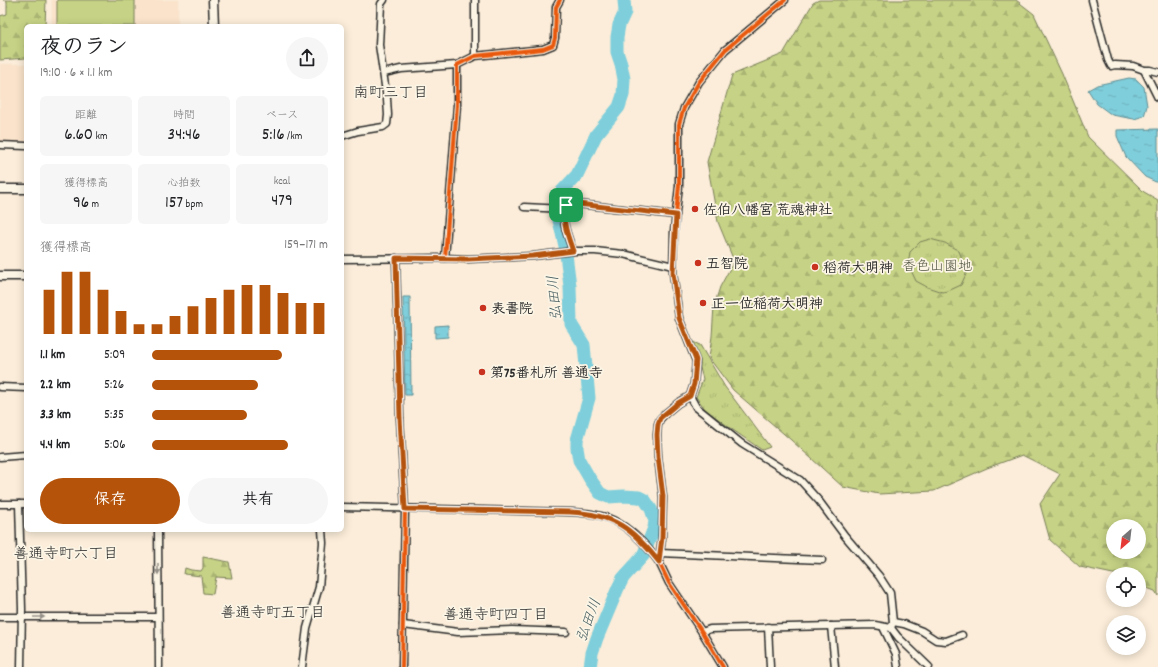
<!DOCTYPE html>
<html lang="ja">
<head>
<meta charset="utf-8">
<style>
  body { margin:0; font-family:Dekko,"Klee One",sans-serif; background:#f6f6f6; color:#202124; height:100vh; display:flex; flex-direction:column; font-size:15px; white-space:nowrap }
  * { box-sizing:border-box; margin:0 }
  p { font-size:13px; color:#757577 }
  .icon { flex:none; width:22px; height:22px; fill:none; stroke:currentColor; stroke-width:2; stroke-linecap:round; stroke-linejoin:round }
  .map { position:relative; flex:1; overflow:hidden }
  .sheet { position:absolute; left:24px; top:24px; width:320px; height:508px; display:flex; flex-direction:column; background:#fff; border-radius:6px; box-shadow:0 2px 10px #0003 }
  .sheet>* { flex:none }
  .needle { width:26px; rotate:208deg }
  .controls { position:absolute; left:1106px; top:519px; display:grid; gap:8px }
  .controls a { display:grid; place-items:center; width:40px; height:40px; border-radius:50%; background:#fff; box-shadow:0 2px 10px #0003; font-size:20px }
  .pin { position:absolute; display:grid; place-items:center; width:34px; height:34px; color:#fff; margin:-17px; border-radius:8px; box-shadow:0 2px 6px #0006 }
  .round { display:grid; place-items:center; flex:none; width:42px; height:42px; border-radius:21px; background:#f6f6f6 }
  .summary { display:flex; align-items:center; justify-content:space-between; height:68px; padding:0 16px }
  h1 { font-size:22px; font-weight:600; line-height:30px }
  .figures { display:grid; grid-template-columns:repeat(3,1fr); gap:6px; height:68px; padding:4px 16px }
  .figures div { display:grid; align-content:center; border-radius:6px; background:#f6f6f6; text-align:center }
  .figures b { font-size:17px; font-weight:600 }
  .figures small { font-size:11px; font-weight:400 }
  .figures p { font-size:11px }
  .chart { height:112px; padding:8px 16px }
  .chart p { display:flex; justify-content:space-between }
  .chart svg { width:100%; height:72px; margin-top:4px; stroke:#b45309; stroke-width:6 }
  .button { display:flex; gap:8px; margin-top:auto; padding:8px 16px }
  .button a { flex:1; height:46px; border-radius:24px; background:#b45309; color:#fff; font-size:16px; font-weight:600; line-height:46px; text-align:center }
  .button a+a { background:#f6f6f6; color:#202124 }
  ul { padding:0 16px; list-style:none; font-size:13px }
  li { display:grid; grid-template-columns:64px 48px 1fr; align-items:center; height:30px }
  li i { height:10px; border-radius:5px; background:#b45309 }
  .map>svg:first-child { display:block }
</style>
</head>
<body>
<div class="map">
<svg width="1158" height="667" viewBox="0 0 1158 667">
  <defs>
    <pattern id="forest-firs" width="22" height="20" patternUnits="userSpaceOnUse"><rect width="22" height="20" fill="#c6d285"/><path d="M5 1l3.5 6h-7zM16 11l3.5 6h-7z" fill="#aab473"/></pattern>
    <pattern id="park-tufts" width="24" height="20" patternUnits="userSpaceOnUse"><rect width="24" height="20" fill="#c6d285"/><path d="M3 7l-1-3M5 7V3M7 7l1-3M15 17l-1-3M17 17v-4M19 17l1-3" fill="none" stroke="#aab473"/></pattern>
    <pattern id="water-ripples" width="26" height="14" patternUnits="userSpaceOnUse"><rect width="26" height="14" fill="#7fcedb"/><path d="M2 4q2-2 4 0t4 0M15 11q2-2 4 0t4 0" fill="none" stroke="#6eb1bc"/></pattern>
  </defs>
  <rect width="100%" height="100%" fill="#fbedd9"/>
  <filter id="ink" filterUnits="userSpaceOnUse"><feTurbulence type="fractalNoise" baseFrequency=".025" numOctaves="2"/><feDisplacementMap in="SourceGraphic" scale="8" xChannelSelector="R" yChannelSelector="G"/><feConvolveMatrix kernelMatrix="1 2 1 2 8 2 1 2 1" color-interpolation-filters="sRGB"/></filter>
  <g filter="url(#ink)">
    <g fill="#fae3ca">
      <rect x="52" y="0" width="126" height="26"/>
      <rect x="0" y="64" width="26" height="78"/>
    </g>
    <g fill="url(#forest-firs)" stroke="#787e58" fill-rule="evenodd">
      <path d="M3,0h43l-1,26h-19v32l-26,2v-44l7,-2v-13z"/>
      <path d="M819,0h197l18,14 28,60 26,63 56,55 14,8v396l-3,-5 -16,-6v-11h-26l-33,-7 -30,-27 -10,-36 20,-30 -38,-19 -35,13 -53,23 -55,3 -36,-7 -52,-47 -58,-50 -24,-32 3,-22 2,-30 6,-19 14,-26 -16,-39 -11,-60 25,-87 51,-21 30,-51zM1113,526h26v26h-26z"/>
      <path d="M203,557l26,5 3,16 -16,-1 -3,17 -10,-1 -2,-17 -17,-2 1,-6 6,2 10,1 2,-3z"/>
    </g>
    <g fill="url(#park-tufts)" stroke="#787e58">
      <path d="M930,239l15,4 14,8 8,21 -6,13 -13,6 -6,1 -15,-5 -11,-6 -8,-17 2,-12 10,-10z"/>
      <path d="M693,342l7,3 25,42 45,60 -8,3 -32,-22 -25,-19 -9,-12 7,-18z"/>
    </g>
    <rect fill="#c6d285" stroke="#787e58" x="57" y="0" width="78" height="26"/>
    <g fill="url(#water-ripples)" stroke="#5d8d95">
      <path d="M1129,78l7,1 8,8 3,19 -3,10 -10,3 -22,-4 -15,-11 -9,-14 9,-5z"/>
      <path d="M1158,129v54l-13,-6 -19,-20 -9,-21v-6z"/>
      <path d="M403,297h7l1,98h-6z"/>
      <path d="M448,325v12l-13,1v-12z"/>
    </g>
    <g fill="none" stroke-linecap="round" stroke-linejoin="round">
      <path stroke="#7fcedb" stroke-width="13" d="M590,667l2,-14 5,-15 21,-50 5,-10 20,-22 11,-28 1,-7 -4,-12 -6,-9 -6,-3 -15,-1 -16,1 -8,-4 -10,-14 -11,-19 -2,-12v-8l12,-42 -5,-53 -13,-21 -1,-38 -5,-40 -8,-34 5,-21 15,-16 19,-40 23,-28 4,-12 1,-16 -3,-15 -4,-12v-15l2,-12 6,-13 -1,-12"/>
      <g stroke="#2b2b2b" stroke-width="9">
        <g id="street">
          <path d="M475,0v56"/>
          <path d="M1092,0l16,60 3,6 4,-1 18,1 11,4h6l8,2"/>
          <path d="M1144,70l14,28"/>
          <path d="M384,73l17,-4 56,-4"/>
          <path d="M342,136l16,-5 25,-4 4,-3 1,-9 -1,-16 -8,-54 2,-41 3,-4"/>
          <path d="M0,145l26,1"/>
          <path d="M524,207l40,2"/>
          <path d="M573,251c-5,-14 -13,-31 -7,-46l3,-2 107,12"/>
          <path d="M396,258l4,160 5,91 -3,158"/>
          <path d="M445,258l12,-153v-40l18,-9 68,-7 10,-4 2,-7 1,-31 4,-7"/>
          <path d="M342,259l103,-1 23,1 65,-3 40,-5h22l28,3 50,12"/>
          <path d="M0,387l26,1"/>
          <path d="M690,396l6,11 46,37 58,36 19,21 26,35 34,40 11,17 3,29 -2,6"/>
          <path d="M0,457l26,-2"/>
          <path d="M0,504h26"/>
          <path d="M19,504l3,105 -1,58"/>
          <path d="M342,507l229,5c14,1 29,2 42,8 19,9 34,26 46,42"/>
          <path d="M158,530l1,137"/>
          <path d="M660,553l162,7"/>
          <path d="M0,617h158"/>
          <path d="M893,622l11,2 18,7 14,9 10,1 16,-6"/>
          <path d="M403,625l55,7 54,-2 54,2"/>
          <path d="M831,626l4,41"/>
          <path d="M768,627l2,40"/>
          <path d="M883,627l13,27 2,13"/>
          <path d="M702,632l8,-3 165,-4 16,3 7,9 31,30"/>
          <path d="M302,667l5,-39 12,-41 4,-44 -1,-13"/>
          <path d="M723,667l-21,-35 -33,-49 -10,-21 1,-9 2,-15 1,-41 -5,-40 -1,-22 1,-11 2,-5 6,-6 12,-10 12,-7 4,-12 2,-23 -17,-43 -6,-45 1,-42 5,-45v-62l5,-16 15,-26 26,-32 60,-50"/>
        </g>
      </g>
      <g stroke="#2b2b2b" stroke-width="11">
        <g id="secondary">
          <path d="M213,0l1,26"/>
          <path d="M0,189h26"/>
          <path d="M0,276h26"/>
        </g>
      </g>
      <use href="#street" stroke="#fcf5e5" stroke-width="6"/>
      <use href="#secondary" stroke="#fcf5e5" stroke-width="8"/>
      <g stroke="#fcf5e5" stroke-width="6">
        <g id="cycleway">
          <path d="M396,258l4,160 5,91 -3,158"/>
          <path d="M445,258l12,-153v-40l18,-9 68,-7 10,-4 2,-7 1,-31 4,-7"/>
          <path d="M723,667l-21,-35 -33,-49 -10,-21 1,-9 2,-15 1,-41 -5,-40 -1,-22 1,-11 2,-5 6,-6 12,-10 12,-7 4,-12 2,-23 -17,-43 -6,-45 1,-42 5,-45v-62l5,-16 15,-26 26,-32 60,-50"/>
        </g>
      </g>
      <use href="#cycleway" stroke="#e8590c" stroke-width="4"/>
    </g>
    <defs><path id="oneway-solid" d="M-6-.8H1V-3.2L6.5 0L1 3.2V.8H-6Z"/></defs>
    <g fill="#949088">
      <use href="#oneway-solid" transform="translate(158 569) rotate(90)"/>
      <use href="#oneway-solid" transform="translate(39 617)"/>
    </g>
  </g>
  <g fill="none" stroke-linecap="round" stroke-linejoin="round" filter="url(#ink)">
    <g stroke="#fff" stroke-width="8">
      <path id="route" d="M569,203l107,12 -3,58 6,45 17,42 -2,24 -4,12 -12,7 -18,15 -2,6 -1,11 1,22 5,39 -1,42 -2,15 -1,9c-26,-33 -45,-48 -89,-50l-165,-3 -5,-91 -4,-160 72,1 65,-3 40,-5c-5,-14 -12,-31 -7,-46z"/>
    </g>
    <use href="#route" stroke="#b45309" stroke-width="5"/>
  </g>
  <g fill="#c8321e" stroke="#fcf5e5" stroke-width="1.5">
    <circle cx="695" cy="209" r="4"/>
    <circle cx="698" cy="263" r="4"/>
    <circle cx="815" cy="267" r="4"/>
    <circle cx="703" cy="303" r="4"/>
    <circle cx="483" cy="308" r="4"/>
    <circle cx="482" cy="372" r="4"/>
  </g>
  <g text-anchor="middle" stroke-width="3.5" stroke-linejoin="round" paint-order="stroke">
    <g font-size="14" font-weight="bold" fill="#2b2b2b" stroke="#fcf5e5" text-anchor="start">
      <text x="703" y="214">佐伯八幡宮 荒魂神社</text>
      <text x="706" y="268">五智院</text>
      <text x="823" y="272">稻荷大明神</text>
      <text x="711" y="308">正一位稲荷大明神</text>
      <text x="491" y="313">表書院</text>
      <text x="490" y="377">第75番札所 善通寺</text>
    </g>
    <g font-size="14" fill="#525542" stroke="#fcf5e5">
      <text x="937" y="270">香色山園地</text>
    </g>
    <g font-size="15" fill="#2b2b2b" stroke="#fcf5e5">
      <text x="391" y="97">南町三丁目</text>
      <text x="66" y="558">善通寺町六丁目</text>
      <text x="273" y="617">善通寺町五丁目</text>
      <text x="496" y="619">善通寺町四丁目</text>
    </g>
    <g font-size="15" font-style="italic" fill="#445c60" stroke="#fcf5e5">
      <text transform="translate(554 298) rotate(-95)" y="5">弘田川</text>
      <text transform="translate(588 620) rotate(-70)" y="5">弘田川</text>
    </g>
  </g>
</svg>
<div class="controls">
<a><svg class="needle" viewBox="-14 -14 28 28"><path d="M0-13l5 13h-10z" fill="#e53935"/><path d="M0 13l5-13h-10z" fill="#757577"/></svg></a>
<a><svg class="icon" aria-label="locate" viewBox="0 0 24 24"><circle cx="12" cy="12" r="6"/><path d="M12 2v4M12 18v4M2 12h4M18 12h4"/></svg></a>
<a><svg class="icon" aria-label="layers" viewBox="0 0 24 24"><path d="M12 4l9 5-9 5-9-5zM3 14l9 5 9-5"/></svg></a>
</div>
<div class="pin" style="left:566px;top:205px;background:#1e9e55"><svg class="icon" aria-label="arrive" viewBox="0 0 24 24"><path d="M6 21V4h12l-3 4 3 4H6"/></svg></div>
<section class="sheet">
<div class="summary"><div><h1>夜のラン</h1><p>19:10 · 6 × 1.1 km</p></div><a class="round"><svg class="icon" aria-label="share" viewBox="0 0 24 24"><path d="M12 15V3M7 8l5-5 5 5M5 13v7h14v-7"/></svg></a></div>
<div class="figures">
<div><p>距離</p><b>6.60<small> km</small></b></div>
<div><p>時間</p><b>34:46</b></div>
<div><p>ペース</p><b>5:16<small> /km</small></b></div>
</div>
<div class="figures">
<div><p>獲得標高</p><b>96<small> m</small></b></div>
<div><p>心拍数</p><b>157<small> bpm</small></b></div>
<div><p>kcal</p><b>479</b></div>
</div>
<div class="chart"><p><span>獲得標高</span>159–171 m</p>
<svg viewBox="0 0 160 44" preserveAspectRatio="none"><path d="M5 44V17M15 44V6M25 44V6M35 44V17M45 44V30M55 44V38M65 44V38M75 44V33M85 44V27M95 44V22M105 44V17M115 44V14M125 44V14M135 44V19M145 44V25M155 44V25"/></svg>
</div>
<ul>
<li><b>1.1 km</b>5:09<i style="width:74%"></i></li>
<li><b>2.2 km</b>5:26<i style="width:60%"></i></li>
<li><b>3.3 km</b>5:35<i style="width:54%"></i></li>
<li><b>4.4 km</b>5:06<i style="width:77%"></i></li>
</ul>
<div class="button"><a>保存</a><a>共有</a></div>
</section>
</div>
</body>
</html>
